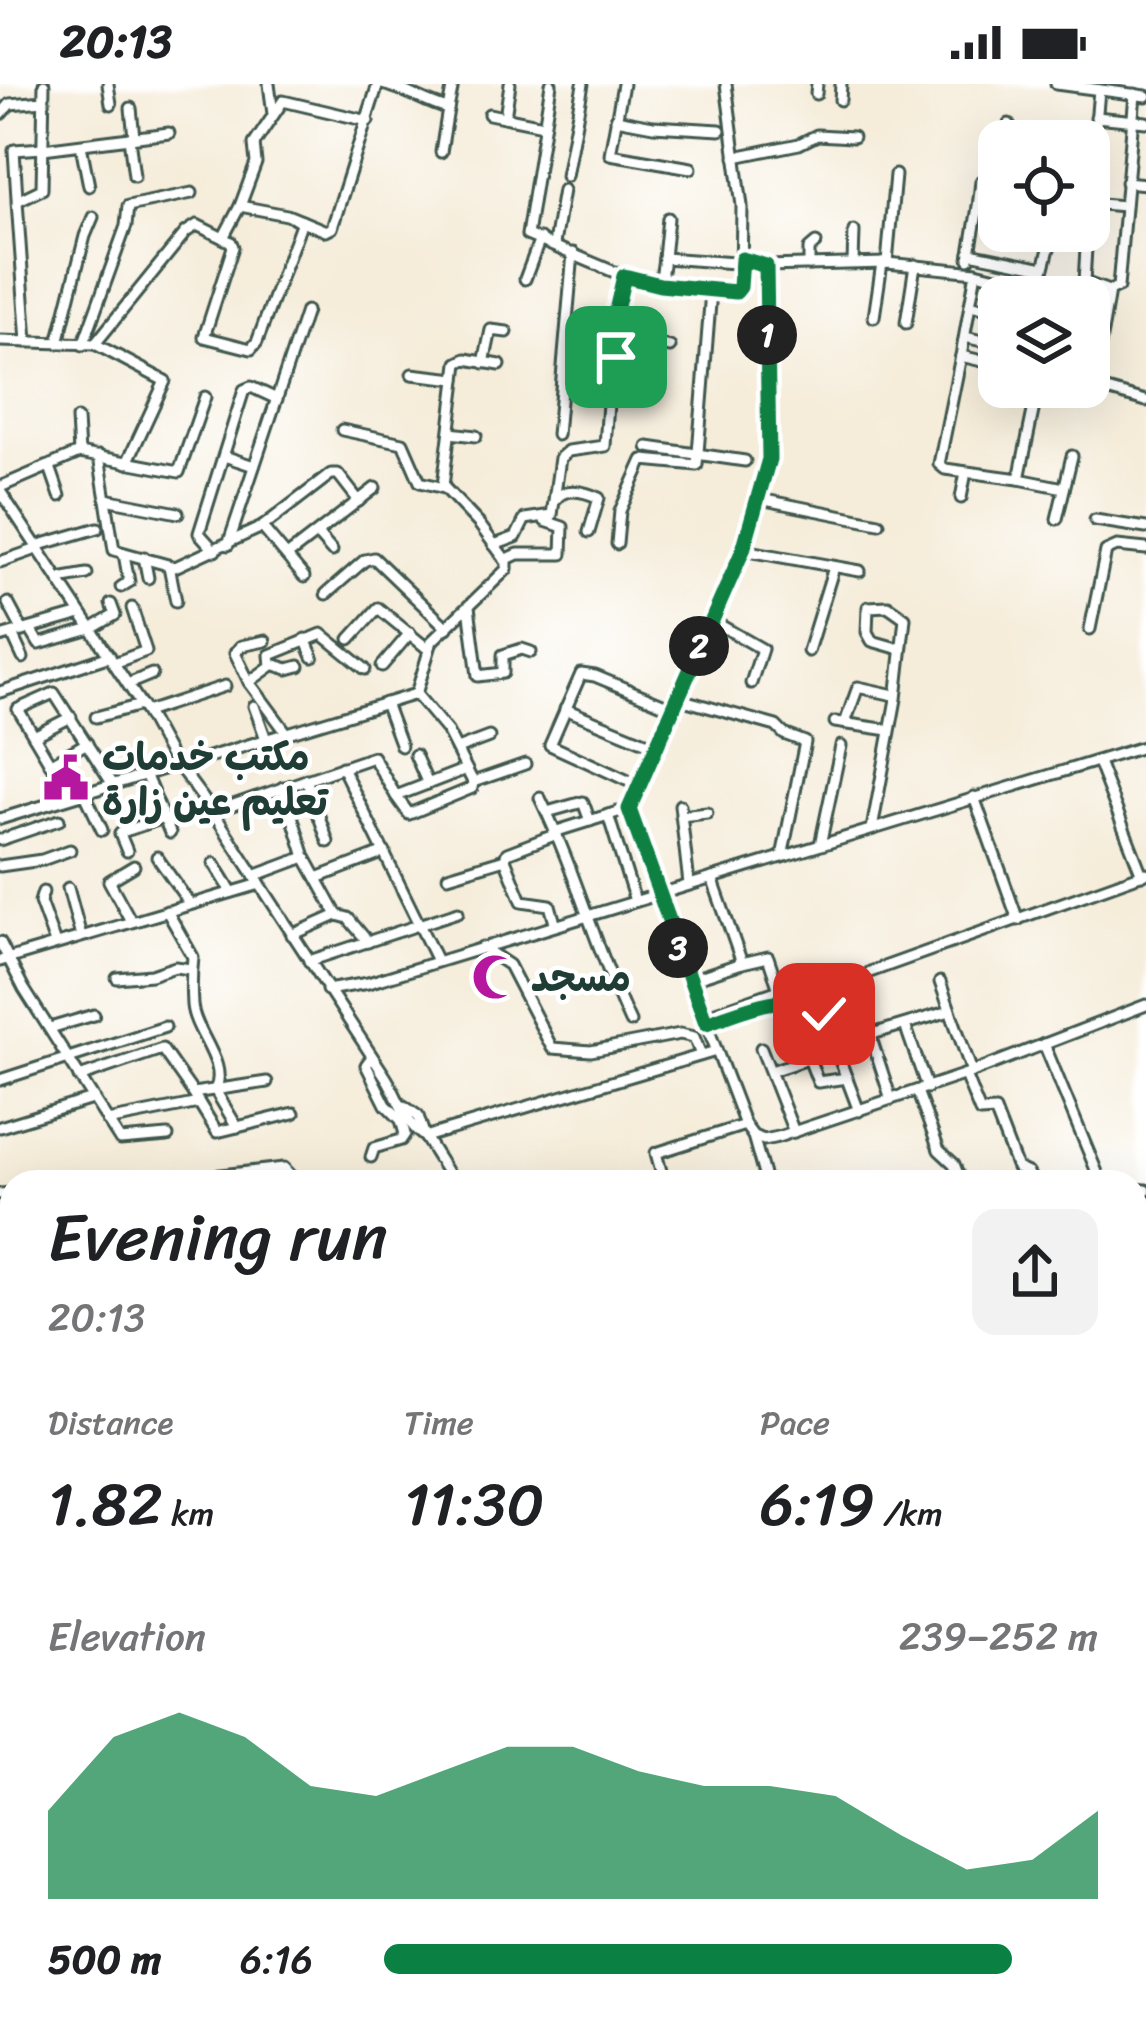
<!DOCTYPE html>
<html lang="en">
<head>
<meta charset="utf-8">
<style>
  body { margin:0; font-family:Sriracha,"Playpen Sans Arabic",sans-serif; background:#f2f2f2; color:#202124; height:100vh; display:flex; flex-direction:column; font-size:45px; white-space:nowrap }
  * { box-sizing:border-box; margin:0 }
  p { font-size:39px; color:#757577 }
  .icon { flex:none; width:66px; height:66px; fill:none; stroke:currentColor; stroke-width:2; stroke-linecap:round; stroke-linejoin:round }
  .map { position:relative; flex:1; overflow:hidden }
  .panel { position:absolute; left:0px; top:1086px; width:1146px; height:861px; display:flex; flex-direction:column; background:#fff; border-radius:36px 36px 0 0; box-shadow:0 12px 48px #0002 }
  .panel>* { flex:none }
  .buttons { position:absolute; left:978px; top:36px; display:grid; gap:24px }
  .buttons a { display:grid; place-items:center; width:132px; height:132px; border-radius:24px; background:#fff; box-shadow:0 12px 48px #0002; font-size:60px }
  .pin { position:absolute; display:grid; place-items:center; width:102px; height:102px; color:#fff; margin:-51px; border-radius:24px; box-shadow:0 6px 18px #0006 }
  .km { position:absolute; width:60px; height:60px; margin:-30px; border-radius:50%; background:#222; color:#fff; font-size:33px; line-height:60px; text-align:center }
  .round { display:grid; place-items:center; flex:none; width:126px; height:126px; border-radius:24px; background:#f2f2f2 }
  .headline { display:flex; align-items:center; justify-content:space-between; height:204px; padding:0 48px }
  h1 { font-size:66px; font-weight:600; line-height:90px }
  .figures { display:grid; grid-template-columns:repeat(3,1fr); gap:18px; height:204px; padding:12px 48px }
  .figures div { display:grid; align-content:center }
  .figures b { font-size:60px; font-weight:600 }
  .figures small { font-size:33px; font-weight:400 }
  .figures p { font-size:33px }
  .chart { height:336px; padding:24px 48px }
  .chart p { display:flex; justify-content:space-between }
  .chart svg { width:100%; height:216px; margin-top:12px; fill:#0b8043; opacity:.7 }
  ul { padding:0 48px; list-style:none; font-size:39px }
  li { display:grid; grid-template-columns:192px 144px 1fr; align-items:center; height:90px }
  li i { height:30px; border-radius:15px; background:#0b8043 }
  .status { display:flex; justify-content:space-between; align-items:center; height:84px; padding:0 60px; background:#fff; direction:ltr }
  .status svg { height:33px; fill:currentColor }
  .map>svg:first-child { display:block }
</style>
</head>
<body>
<div class="status"><b>20:13</b><svg viewBox="0 0 49 12"><path d="M0 12V9h3v3zM5 12V6h3v6zM10 12V3h3v9zM15 12V0h3v12zM26 1h20v11H26zM47 4h2v5h-2z"/></svg></div>
<div class="map">
<svg width="1146" height="1946" viewBox="0 0 1146 1946">
  <rect width="100%" height="100%" fill="#fff"/>
  <filter id="ink" filterUnits="userSpaceOnUse"><feTurbulence type="fractalNoise" baseFrequency=".00833" numOctaves="2"/><feDisplacementMap in="SourceGraphic" scale="24" xChannelSelector="R" yChannelSelector="G"/><feConvolveMatrix kernelMatrix="1 2 1 2 8 2 1 2 1" color-interpolation-filters="sRGB"/></filter>
  <filter id="wash" filterUnits="userSpaceOnUse"><feTurbulence type="fractalNoise" baseFrequency=".004" numOctaves="4" result="noise"/><feDisplacementMap in="SourceGraphic" scale="48" xChannelSelector="R" yChannelSelector="G"/><feGaussianBlur stdDeviation="2.7" result="paint"/><feColorMatrix in="noise" values="0 0 0 0 0 0 0 0 0 0 0 0 0 0 0 0 0 1.4 0 .05"/><feComposite in="paint" operator="in"/></filter>
  <g filter="url(#wash)">
    <rect width="100%" height="100%" fill="#f5ecd9"/>
    <path fill="#90d995" stroke="#588b64" stroke-width="3" d="M551,1935h75l7,11h-79z"/>
  </g>
  <g filter="url(#ink)">
    <g fill="none" stroke-linecap="round" stroke-linejoin="round">
      <g stroke="#3f574d" stroke-width="15">
        <g id="minor">
          <path d="M108,0l3,20"/>
          <path d="M269,0l4,30"/>
          <path d="M382,0c24,5 42,19 66,25l-7,43"/>
          <path d="M551,0l-24,151 104,44 29,6 75,7 6,-11 1,-75 -16,-122"/>
          <path d="M623,0l-13,70 81,14"/>
          <path d="M1056,0l90,12"/>
          <path d="M816,10l1,-10"/>
          <path d="M840,16l1,-16"/>
          <path d="M131,24l3,29"/>
          <path d="M448,25l5,-25"/>
          <path d="M1,30l9,-10 34,-3"/>
          <path d="M489,30l54,11"/>
          <path d="M505,33l5,-33"/>
          <path d="M1096,33l50,5"/>
          <path d="M616,35l37,7 67,4"/>
          <path d="M129,54l5,38"/>
          <path d="M1008,57l1,-17"/>
          <path d="M81,61l8,41"/>
          <path d="M43,65l126,-16"/>
          <path d="M735,73l64,-13 18,-9 36,2"/>
          <path d="M566,92l17,-92"/>
          <path d="M1126,98l20,2"/>
          <path d="M17,114l-3,-48 29,-2"/>
          <path d="M1089,118l10,-112"/>
          <path d="M1089,119l35,3"/>
          <path d="M240,122l16,-43 -2,-19 29,-43 85,20"/>
          <path d="M978,123l3,-26 18,2"/>
          <path d="M1087,147l-3,51 25,9"/>
          <path d="M223,154l17,-32 47,9 39,16 6,-3 46,-144"/>
          <path d="M554,160l9,-54"/>
          <path d="M970,169l74,15 8,-31"/>
          <path d="M664,174l4,-40"/>
          <path d="M741,175l24,7 122,-3 89,9 -15,84 38,9"/>
          <path d="M969,175l9,-52 21,5"/>
          <path d="M853,179l1,-32"/>
          <path d="M887,179l8,-88"/>
          <path d="M809,181v-16l7,-6"/>
          <path d="M765,182l3,193 -25,91 -114,253 28,91 88,231 8,11 13,46"/>
          <path d="M976,188l102,25"/>
          <path d="M624,192c-6,28 -22,76 2,98"/>
          <path d="M525,195l15,-40"/>
          <path d="M660,201l4,-27 71,5"/>
          <path d="M970,221l29,7"/>
          <path d="M874,233l8,-54"/>
          <path d="M906,239l9,-58"/>
          <path d="M615,251l55,12"/>
          <path d="M965,253l34,8"/>
          <path d="M0,257l95,3 91,-112 11,-7 34,17 2,5 -29,90 47,12 6,-7 45,-121"/>
          <path d="M27,258l-10,-141 25,-12 2,-105"/>
          <path d="M58,259l27,-107 8,-19"/>
          <path d="M95,260l70,37 -38,82"/>
          <path d="M83,261l43,-119 2,-20 64,-13"/>
          <path d="M961,272l-22,108 6,5 74,10 19,-92"/>
          <path d="M484,279l7,-33 16,2"/>
          <path d="M500,281l-34,-6 -8,4 -15,123 36,38 28,38v7l-75,72 -16,53 31,37 26,51 52,-18"/>
          <path d="M412,290l44,5"/>
          <path d="M1089,301l57,16"/>
          <path d="M1093,302l16,-95 9,-4 17,-193"/>
          <path d="M77,335l2,34"/>
          <path d="M342,346l61,13 17,39 24,6"/>
          <path d="M450,349l26,3"/>
          <path d="M557,351l16,-182"/>
          <path d="M648,363l97,14"/>
          <path d="M99,372l15,94 61,17 87,-40 69,-53h7l21,27"/>
          <path d="M224,372l30,10"/>
          <path d="M50,383l10,29"/>
          <path d="M1019,395l45,9"/>
          <path d="M0,403l79,-34 100,19 26,-75"/>
          <path d="M0,407l146,221 30,55 240,-73"/>
          <path d="M961,414l5,-26"/>
          <path d="M106,415l72,14"/>
          <path d="M556,415c10,-13 30,-7 43,-1l-10,34"/>
          <path d="M760,415l119,24"/>
          <path d="M1057,435l15,-63"/>
          <path d="M1095,436l51,8"/>
          <path d="M262,443l42,50"/>
          <path d="M318,451l14,16"/>
          <path d="M617,460l3,-33 23,-51 54,5 14,-174"/>
          <path d="M228,461l78,-234"/>
          <path d="M494,461l22,-8 9,-18 27,-4 8,-57 8,-7 37,-5 3,-43"/>
          <path d="M36,462l62,-18"/>
          <path d="M743,466l117,21"/>
          <path d="M215,467l-16,-18 45,-143 7,-3 26,12"/>
          <path d="M287,472l88,-68"/>
          <path d="M144,473l4,21"/>
          <path d="M505,476l13,-6h44l1,-27 -18,-6"/>
          <path d="M0,478l37,-13"/>
          <path d="M169,482l7,35"/>
          <path d="M58,495l29,-5"/>
          <path d="M121,503l8,-5 -5,-28"/>
          <path d="M326,510l39,-34 9,-2 73,70"/>
          <path d="M8,519l15,28"/>
          <path d="M469,523l9,69 25,-3v-18l19,-6 9,3"/>
          <path d="M711,536l51,29 -11,34"/>
          <path d="M30,545l9,15 52,-15 24,-14 -4,-11"/>
          <path d="M1090,545l16,-78 11,-5 29,3"/>
          <path d="M12,550l11,24"/>
          <path d="M0,553l81,-23"/>
          <path d="M305,555l8,18"/>
          <path d="M350,555l28,-31 50,41"/>
          <path d="M808,567l26,-84"/>
          <path d="M114,579l32,-12 -14,-43"/>
          <path d="M272,580l16,5 11,-3"/>
          <path d="M382,582l28,-33"/>
          <path d="M249,598l-14,-29 6,-7 24,-5"/>
          <path d="M128,600l24,-10"/>
          <path d="M0,608l110,-36"/>
          <path d="M676,614l100,28 8,8 21,8 -23,115"/>
          <path d="M385,619l16,43"/>
          <path d="M254,622l12,33"/>
          <path d="M565,625l90,37"/>
          <path d="M146,628l79,-26"/>
          <path d="M96,633l45,-12"/>
          <path d="M835,638l54,8"/>
          <path d="M845,639l13,-36 36,8"/>
          <path d="M286,648l-37,-50 22,-16 -1,-11 52,-21 43,35"/>
          <path d="M34,652l37,-19"/>
          <path d="M457,665l32,-12"/>
          <path d="M415,671l13,29"/>
          <path d="M1098,678l44,113"/>
          <path d="M50,680l37,-21"/>
          <path d="M342,683l95,194"/>
          <path d="M145,690l25,59"/>
          <path d="M306,695l22,63"/>
          <path d="M637,701l-87,-40 31,-71 14,2 77,32"/>
          <path d="M84,708l18,38"/>
          <path d="M396,712l13,18 63,-26 1,-6"/>
          <path d="M70,713l-52,-88 36,-16 58,90"/>
          <path d="M974,713l44,123"/>
          <path d="M540,714c35,72 56,151 90,224"/>
          <path d="M680,721l9,79"/>
          <path d="M213,728l160,-55 23,39 70,-27"/>
          <path d="M547,728l36,-10 7,19"/>
          <path d="M608,731l27,86"/>
          <path d="M681,732l26,-3"/>
          <path d="M0,735l170,-52 11,2 32,43 174,267c12,20 18,45 38,58"/>
          <path d="M872,745l24,-130 9,-81 -17,-12 -20,1 -1,25 5,9 28,8"/>
          <path d="M557,747l61,-19h12"/>
          <path d="M0,756l59,-20"/>
          <path d="M820,761l21,-99"/>
          <path d="M127,767l-7,-17 2,-2 42,-14"/>
          <path d="M157,773l33,47"/>
          <path d="M214,779l18,29"/>
          <path d="M0,782l42,-6 28,-10"/>
          <path d="M254,792l51,-19 -22,-70"/>
          <path d="M448,792l57,-17"/>
          <path d="M317,794l68,-26"/>
          <path d="M68,804l13,48"/>
          <path d="M43,808l-3,10 15,41"/>
          <path d="M167,827l26,46c-2,17 -2,32 -1,48 2,27 37,59 23,85l22,37"/>
          <path d="M337,831l11,3 20,24"/>
          <path d="M131,837l-22,-40 25,-15"/>
          <path d="M555,839l-5,-18 -28,-4 -17,-42 2,-6 50,-19"/>
          <path d="M292,851l45,-20 -32,-58"/>
          <path d="M0,858l24,47 96,151 48,-4"/>
          <path d="M482,863l27,18 43,83 39,3 89,-17 14,3 7,18"/>
          <path d="M0,877l260,-77"/>
          <path d="M309,877l149,-49"/>
          <path d="M870,888l276,-99"/>
          <path d="M117,894l34,-3 24,-8 16,2"/>
          <path d="M690,896l52,-17 -30,-85"/>
          <path d="M940,898l32,90"/>
          <path d="M327,906l41,-7 778,-237"/>
          <path d="M862,926l29,89"/>
          <path d="M704,932l75,-26 -11,-33 -26,6"/>
          <path d="M706,939l77,-23 38,10 38,101"/>
          <path d="M796,941l22,57 29,-4"/>
          <path d="M905,941l22,63"/>
          <path d="M50,944l44,-13"/>
          <path d="M1044,960l57,138"/>
          <path d="M835,961l115,-34"/>
          <path d="M761,964l33,84"/>
          <path d="M771,987l37,-12"/>
          <path d="M965,991l15,37 15,-1 22,57 11,5 5,9"/>
          <path d="M79,993l83,-28 31,44 74,-11"/>
          <path d="M0,996l165,-53"/>
          <path d="M917,1007l22,59 15,14 7,18"/>
          <path d="M193,1009l24,39 77,-19"/>
          <path d="M404,1022l14,10 7,21 28,45"/>
          <path d="M107,1037l92,-18"/>
          <path d="M0,1043l92,-28"/>
          <path d="M753,1052l11,4 14,-3 194,-65 174,-67"/>
          <path d="M425,1053l291,-86"/>
          <path d="M371,1073l3,-9 27,-8 4,-6 -4,-14 -15,-15 -20,-40 6,-8"/>
          <path d="M158,1098l126,-14 13,14"/>
          <path d="M664,1098l-8,-29 89,-28"/>
          <path d="M1134,1105l12,1"/>
          <path d="M0,1110l12,-1"/>
          <path d="M1134,1174l12,-5"/>
          <path d="M0,1222l12,-11"/>
          <path d="M1134,1289l12,-5"/>
          <path d="M1134,1341l12,1"/>
          <path d="M0,1343l12,-9"/>
          <path d="M1134,1452l12,-3"/>
          <path d="M0,1466l12,-1"/>
          <path d="M0,1614l12,1"/>
          <path d="M1134,1624l12,23"/>
          <path d="M1146,1653l-7,6 7,17"/>
          <path d="M1134,1692l12,21"/>
          <path d="M1134,1764l4,7 8,-1"/>
          <path d="M1134,1784l9,-2"/>
          <path d="M7,1844l5,-97"/>
          <path d="M1135,1873l11,23"/>
          <path d="M1134,1912l12,-5"/>
          <path d="M894,1935l6,11"/>
          <path d="M939,1935l5,11"/>
          <path d="M971,1935l3,7"/>
          <path d="M356,1941v-6"/>
          <path d="M151,1946l11,-4 76,4"/>
          <path d="M464,1946l1,-11"/>
          <path d="M1054,1946l28,-11"/>
        </g>
      </g>
      <g stroke="#3f574d" stroke-width="18">
        <g id="major">
          <path d="M0,1261l12,16"/>
          <path d="M678,1935l11,11"/>
        </g>
      </g>
      <use href="#minor" stroke="#fff" stroke-width="9"/>
      <use href="#major" stroke="#ecc669" stroke-width="12"/>
    </g>
  </g>
  <g fill="none" stroke-linecap="round" stroke-linejoin="round" filter="url(#ink)">
    <g stroke="#fff" stroke-width="24">
      <path id="route" d="M616,273l-1,-42 9,-39 36,9 76,7 4,-5 2,-28 24,7 3,193 -26,91 -114,259 77,214c37,-12 84,-37 118,-9"/>
    </g>
    <use href="#route" stroke="#0b8043" stroke-width="15"/>
  </g>
  <defs>
    <g id="civic-bare" transform="scale(3.6)"><path d="M-.6-6.5H3V-4.5H.6V-3L4-1V1h2V6H-6V1h2V-1L-.6-3ZM-1.2 2.5V6h2.4V2.5Z" fill="#b5179e" stroke="#fff" stroke-width="2.5" paint-order="stroke"/></g>
    <g id="mosque-bare" transform="scale(3.6)"><path d="M3.5-4.9A6 6 0 1 0 3.5 4.9A5 5 0 1 1 3.5-4.9Z" fill="#b5179e" stroke="#fff" stroke-width="2.5" paint-order="stroke"/></g>
  </defs>
  <g fill-rule="evenodd">
    <use href="#civic-bare" x="66" y="694"/>
    <use href="#mosque-bare" x="495" y="893"/>
  </g>
  <g text-anchor="middle" stroke-width="9" stroke-linejoin="round" paint-order="stroke">
    <g font-size="39" font-weight="bold" fill="#1f3d34" stroke="#fff" text-anchor="start">
      <text x="102" y="686">مكتب خدمات<tspan x="102" dy="45">تعليم عين زارة</tspan></text>
      <text x="531" y="907">مسجد</text>
    </g>
  </g>
</svg>
<div class="buttons">
<a><svg class="icon" aria-label="locate" viewBox="0 0 24 24"><circle cx="12" cy="12" r="6"/><path d="M12 2v4M12 18v4M2 12h4M18 12h4"/></svg></a>
<a><svg class="icon" aria-label="layers" viewBox="0 0 24 24"><path d="M12 4l9 5-9 5-9-5zM3 14l9 5 9-5"/></svg></a>
</div>
<div class="pin" style="left:616px;top:273px;background:#1e9e55"><svg class="icon" aria-label="arrive" viewBox="0 0 24 24"><path d="M6 21V4h12l-3 4 3 4H6"/></svg></div>
<div class="pin" style="left:824px;top:930px;background:#d93025"><svg class="icon" aria-label="check" viewBox="0 0 24 24"><path d="M5 12l5 5 9-10"/></svg></div>
<b class="km" style="left:767px;top:251px">1</b>
<b class="km" style="left:699px;top:562px">2</b>
<b class="km" style="left:678px;top:864px">3</b>
<section class="panel">
<div class="headline"><div><h1>Evening run</h1><p>20:13</p></div><a class="round"><svg class="icon" aria-label="share" viewBox="0 0 24 24"><path d="M12 15V3M7 8l5-5 5 5M5 13v7h14v-7"/></svg></a></div>
<div class="figures">
<div><p>Distance</p><b>1.82<small> km</small></b></div>
<div><p>Time</p><b>11:30</b></div>
<div><p>Pace</p><b>6:19<small> /km</small></b></div>
</div>
<div class="chart"><p><span>Elevation</span>239–252 m</p>
<svg viewBox="0 0 160 44" preserveAspectRatio="none"><path d="M0 44V26L10 11L20 6L30 11L40 21L50 23L60 18L70 13L80 13L90 18L100 21L110 21L120 23L130 31L140 38L150 36L160 26V44z"/></svg>
</div>
<ul>
<li><b>500 m</b>6:16<i style="width:88%"></i></li>
</ul>
</section>
</div>
</body>
</html>
